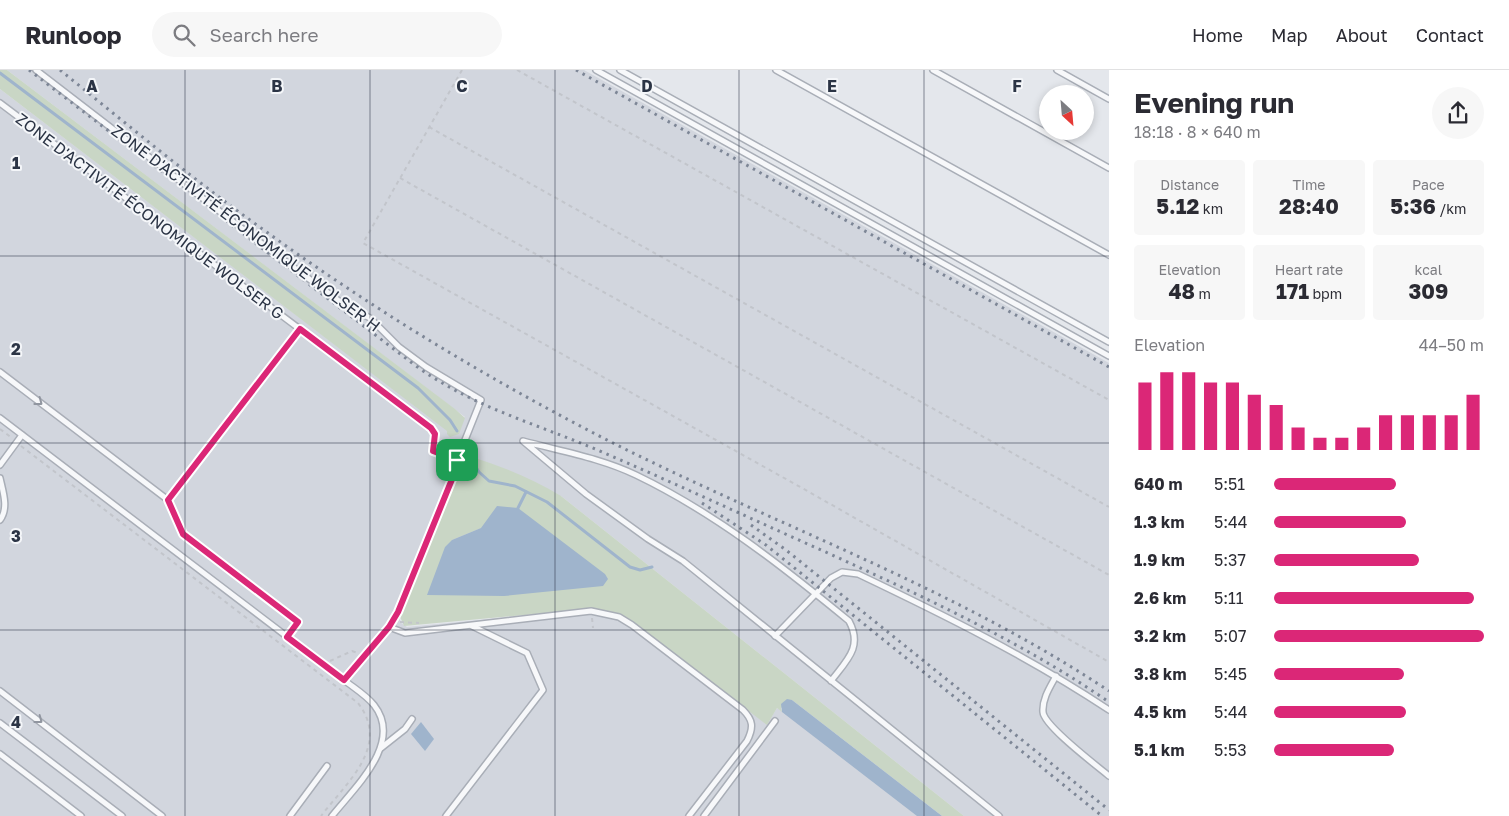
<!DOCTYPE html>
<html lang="en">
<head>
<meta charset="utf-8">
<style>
  body { margin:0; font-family:"Golos Text",sans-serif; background:#f7f7f7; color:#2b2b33; height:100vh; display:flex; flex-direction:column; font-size:19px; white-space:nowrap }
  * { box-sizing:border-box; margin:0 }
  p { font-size:16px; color:#7c7c81 }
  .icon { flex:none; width:28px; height:28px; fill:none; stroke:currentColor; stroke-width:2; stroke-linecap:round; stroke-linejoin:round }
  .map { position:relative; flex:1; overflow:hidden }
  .drawer { display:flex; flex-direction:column; background:#fff; width:400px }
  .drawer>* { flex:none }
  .needle { width:32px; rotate:154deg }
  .tools { position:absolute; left:1039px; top:15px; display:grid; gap:10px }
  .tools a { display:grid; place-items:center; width:55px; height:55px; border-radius:50%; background:#fff; box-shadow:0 2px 8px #0003; font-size:25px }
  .pin { position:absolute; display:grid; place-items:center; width:42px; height:42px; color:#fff; margin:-21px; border-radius:10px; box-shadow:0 2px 8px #0006 }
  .round { display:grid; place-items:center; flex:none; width:52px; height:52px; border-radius:26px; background:#f7f7f7 }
  .headline { display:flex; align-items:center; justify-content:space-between; height:85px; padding:0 25px }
  h1 { font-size:28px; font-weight:700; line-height:38px }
  .figures { display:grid; grid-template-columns:repeat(3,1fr); gap:8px; height:85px; padding:5px 25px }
  .figures div { display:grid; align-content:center; border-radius:5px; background:#f7f7f7; text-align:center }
  .figures b { font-size:21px; font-weight:700 }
  .figures small { font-size:14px; font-weight:400 }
  .figures p { font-size:14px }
  .chart { height:140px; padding:10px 25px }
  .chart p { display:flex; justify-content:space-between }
  .chart svg { width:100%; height:90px; margin-top:5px; stroke:#db2777; stroke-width:6 }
  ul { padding:0 25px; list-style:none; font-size:16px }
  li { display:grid; grid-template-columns:80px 60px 1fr; align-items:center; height:38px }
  li i { height:12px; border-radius:6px; background:#db2777 }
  header { display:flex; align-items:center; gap:30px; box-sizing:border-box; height:70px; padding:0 25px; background:#fff; border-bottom:1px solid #e1e1e2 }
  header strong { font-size:24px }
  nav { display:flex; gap:28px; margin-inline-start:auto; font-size:18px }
  .search { width:350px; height:45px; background:#f7f7f7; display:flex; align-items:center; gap:12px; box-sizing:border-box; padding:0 18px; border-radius:28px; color:#7c7c81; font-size:19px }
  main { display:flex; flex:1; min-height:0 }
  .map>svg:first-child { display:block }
</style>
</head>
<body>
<header>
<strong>Runloop</strong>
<div class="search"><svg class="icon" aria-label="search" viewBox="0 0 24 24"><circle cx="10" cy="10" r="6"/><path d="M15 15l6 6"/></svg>Search here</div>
<nav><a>Home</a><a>Map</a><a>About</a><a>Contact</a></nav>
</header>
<main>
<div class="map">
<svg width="1109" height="746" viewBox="0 0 1109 746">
  <rect width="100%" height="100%" fill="#e4e7ec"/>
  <path fill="#d2d6de" d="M7,0h577l525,293v453h-145l-403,-320 -163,116 3,11 6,4 184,-18 30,6 12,7 134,102 10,-16 165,108h-942v-727l448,342 17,-14z"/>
  <g fill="#c9d6c5" fill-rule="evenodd">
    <path d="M0,0h7l448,339 10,9 -6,16 -9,3 -3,-3v-3l-447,-342z"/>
    <path d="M459,386l8,3 5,-2c32,10 61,22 89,39l403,320h-22l-150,-116 -11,8 1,4 -5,-4 -10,17 -134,-103 -27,-11 -15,-2 -187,17 -6,-14zM481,458l23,68 -52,-56z"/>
  </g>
  <g fill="#9fb4cc">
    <path d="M497,436l21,2 87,66 3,5 -5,7 -99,10 -77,-1 18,-48 7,-7 29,-12z"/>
    <path d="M787,629l5,1 150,116h-25l-135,-104 -1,-8z"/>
    <path d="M421,652l13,17 -9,12 -14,-17z"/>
  </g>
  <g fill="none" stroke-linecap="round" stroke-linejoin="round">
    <g stroke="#9fb4cc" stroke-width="3">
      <path d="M0,3l418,315 32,32 7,11"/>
      <path d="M470,388l9,14 10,9 26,5 32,16 83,65 10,3 12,-3"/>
      <path d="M518,438l8,-16"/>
    </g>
    <g stroke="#a9aeb7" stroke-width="8">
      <g id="lane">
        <path d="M36,0l230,177 77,57 27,14 29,29 27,20 55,33 -24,60v7l-59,145 -9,15 -45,53"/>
        <path d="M596,0l513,286"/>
        <path d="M620,0l489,272"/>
        <path d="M776,0l333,185"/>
        <path d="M933,0l176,98"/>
        <path d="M1057,0l52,29"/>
        <path d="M0,33l431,325 4,6 -2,17 24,9"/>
        <path d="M0,302l168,128 15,34 115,88 -11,15"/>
        <path d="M0,348l344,262c10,8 22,15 30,25 30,38 -20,83 -42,111"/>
        <path d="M0,395l22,-30"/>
        <path d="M0,408c3,14 9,30 0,42"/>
        <path d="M168,430l132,-171"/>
        <path d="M389,557l16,6 186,-22 28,6 13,8 111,85c10,10 11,17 4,31l-58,75"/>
        <path d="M775,566l56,-58 11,-6 16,2c86,41 171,83 251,136"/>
        <path d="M1056,606c-6,11 -14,23 -13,36 1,14 53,53 66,64"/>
        <path d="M831,611c16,-21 32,-34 18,-60 -67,-55 -134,-108 -213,-146 -35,-17 -76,-24 -113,-34l63,53 62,45 35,22 316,255"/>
        <path d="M0,621l162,125"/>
        <path d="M0,653l122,93"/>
        <path d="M381,678l24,-19 7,-10"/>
        <path d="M0,684l81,62"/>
        <path d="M290,746l37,-50"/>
        <path d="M446,746l97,-126 -16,-37 -55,-27"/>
        <path d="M704,746l71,-95"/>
      </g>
    </g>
    <g stroke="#c2c5cb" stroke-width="2" stroke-dasharray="4 4" stroke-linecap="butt">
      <path d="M462,0l-99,173 439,245 307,174"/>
      <path d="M517,0l592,330"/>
      <path d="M429,57l680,380"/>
      <path d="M400,108l709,397"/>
      <path d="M0,359l12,9"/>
      <path d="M21,376l337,257c33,43 -11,79 -37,113"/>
      <path d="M592,548l1,10"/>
      <path d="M400,552l19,1"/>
      <path d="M330,591l22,-10 6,2"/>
    </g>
    <use href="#lane" stroke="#f7f8fa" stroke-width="5"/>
    <g stroke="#7d8696" stroke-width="3" stroke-dasharray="2.5 5" stroke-linecap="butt">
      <path d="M29,0l383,293c60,45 130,62 197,92 74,32 147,66 221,99 96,44 192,88 279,148"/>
      <path d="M60,0c68,55 136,112 208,163 108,78 222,147 341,208 166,84 344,146 500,250"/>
      <path d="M576,0l533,297"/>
      <path d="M702,433l64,42 336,271"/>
      <path d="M751,455l35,25 323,260"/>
    </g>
  </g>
  <defs><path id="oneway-chevron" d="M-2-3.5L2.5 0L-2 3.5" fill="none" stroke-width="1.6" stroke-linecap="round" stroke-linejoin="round" transform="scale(1.25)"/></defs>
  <g stroke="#9196a0">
    <use href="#oneway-chevron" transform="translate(39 332) rotate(37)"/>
    <use href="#oneway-chevron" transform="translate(39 650) rotate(37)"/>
  </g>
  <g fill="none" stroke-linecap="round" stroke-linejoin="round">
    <g stroke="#fff" stroke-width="10">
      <path id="route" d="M300,259l131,99 4,6 -2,17 24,9v7l-59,145 -9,15 -45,53 -57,-43 11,-15 -115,-88 -15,-34z"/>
    </g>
    <use href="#route" stroke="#db2777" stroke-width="6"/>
  </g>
  <path fill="none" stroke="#2b3445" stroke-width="1" stroke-opacity="0.55" d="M185,0v746M370,0v746M555,0v746M739,0v746M924,0v746M0,186h1109M0,373h1109M0,560h1109"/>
  <g text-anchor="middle" stroke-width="4" stroke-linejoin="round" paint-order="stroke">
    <g font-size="16" fill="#2b3445" stroke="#f4f6f9">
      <text transform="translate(150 146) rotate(37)" y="6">ZONE D'ACTIVITÉ ÉCONOMIQUE WOLSER G</text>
      <text transform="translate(246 158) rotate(37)" y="6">ZONE D'ACTIVITÉ ÉCONOMIQUE WOLSER H</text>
    </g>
  </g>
  <g font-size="16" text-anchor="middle" font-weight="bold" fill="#2b3445" stroke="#f4f6f9" stroke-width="4" stroke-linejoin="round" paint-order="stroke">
    <text x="92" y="22">A</text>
    <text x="277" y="22">B</text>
    <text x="462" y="22">C</text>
    <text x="647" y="22">D</text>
    <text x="832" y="22">E</text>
    <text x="1017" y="22">F</text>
    <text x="16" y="99">1</text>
    <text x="16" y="285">2</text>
    <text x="16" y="472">3</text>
    <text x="16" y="658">4</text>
  </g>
</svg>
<div class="tools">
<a><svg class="needle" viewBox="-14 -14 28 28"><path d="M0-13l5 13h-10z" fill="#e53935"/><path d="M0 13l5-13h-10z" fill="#7c7c81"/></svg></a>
</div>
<div class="pin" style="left:457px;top:390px;background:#1e9e55"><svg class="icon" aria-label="arrive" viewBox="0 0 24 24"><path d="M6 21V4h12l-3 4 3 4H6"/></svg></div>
</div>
<section class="drawer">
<div class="headline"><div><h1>Evening run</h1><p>18:18 · 8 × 640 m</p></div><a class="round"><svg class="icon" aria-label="share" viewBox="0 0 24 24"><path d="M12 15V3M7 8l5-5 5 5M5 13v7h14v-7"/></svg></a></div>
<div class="figures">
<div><p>Distance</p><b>5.12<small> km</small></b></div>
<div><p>Time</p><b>28:40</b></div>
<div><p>Pace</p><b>5:36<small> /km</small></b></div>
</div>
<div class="figures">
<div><p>Elevation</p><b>48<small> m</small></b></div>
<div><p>Heart rate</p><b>171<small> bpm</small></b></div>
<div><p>kcal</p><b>309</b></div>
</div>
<div class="chart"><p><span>Elevation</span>44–50 m</p>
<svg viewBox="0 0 160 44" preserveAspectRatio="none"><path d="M5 44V11M15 44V6M25 44V6M35 44V11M45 44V11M55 44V17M65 44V22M75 44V33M85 44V38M95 44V38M105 44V33M115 44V27M125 44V27M135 44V27M145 44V27M155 44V17"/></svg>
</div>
<ul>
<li><b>640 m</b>5:51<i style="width:58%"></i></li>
<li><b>1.3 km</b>5:44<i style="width:63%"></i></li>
<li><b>1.9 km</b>5:37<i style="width:69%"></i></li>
<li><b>2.6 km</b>5:11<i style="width:95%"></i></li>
<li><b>3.2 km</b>5:07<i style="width:100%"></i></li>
<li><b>3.8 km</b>5:45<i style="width:62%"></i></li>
<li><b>4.5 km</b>5:44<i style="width:63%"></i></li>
<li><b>5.1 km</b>5:53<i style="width:57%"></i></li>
</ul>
</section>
</main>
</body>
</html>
